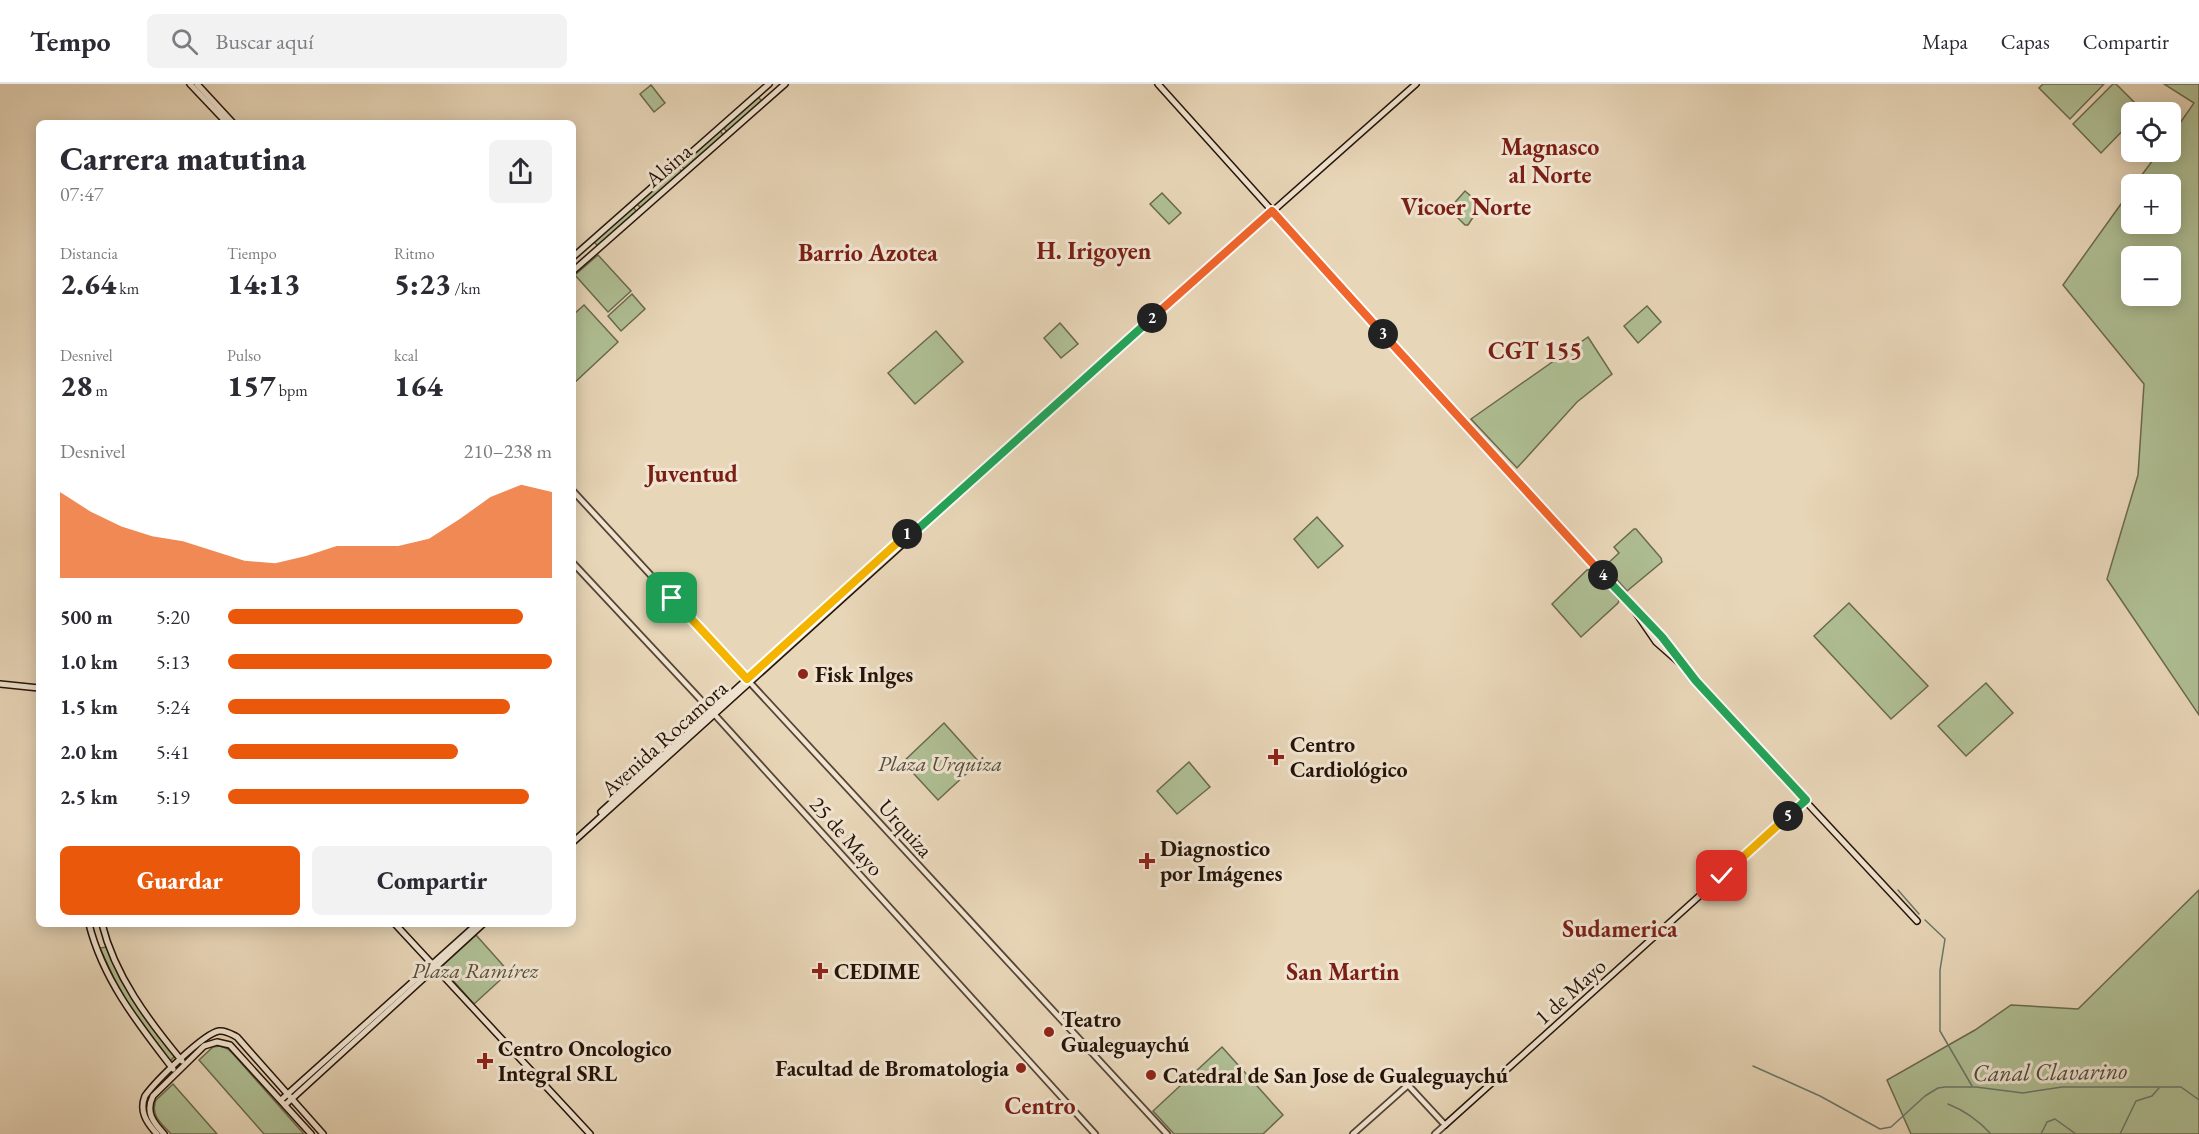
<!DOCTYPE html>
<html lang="es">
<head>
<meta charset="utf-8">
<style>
  body { margin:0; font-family:"EB Garamond",serif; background:#f2f2f3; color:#2b2b33; height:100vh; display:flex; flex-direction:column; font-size:22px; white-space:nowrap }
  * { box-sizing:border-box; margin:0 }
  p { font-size:20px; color:#7c7c81 }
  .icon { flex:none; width:33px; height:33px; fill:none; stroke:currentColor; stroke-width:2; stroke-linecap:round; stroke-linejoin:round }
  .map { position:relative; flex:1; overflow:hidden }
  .panel { position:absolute; left:36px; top:36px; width:540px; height:807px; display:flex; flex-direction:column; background:#fff; border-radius:9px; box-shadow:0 3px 15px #0003 }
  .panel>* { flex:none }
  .controls { position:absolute; left:2121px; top:18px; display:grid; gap:12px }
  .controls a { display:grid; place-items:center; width:60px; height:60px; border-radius:9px; background:#fff; box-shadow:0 3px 15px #0003; font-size:30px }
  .pin { position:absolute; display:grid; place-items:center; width:51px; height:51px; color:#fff; margin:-26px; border-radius:12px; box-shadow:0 3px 9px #0006 }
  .km { position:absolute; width:30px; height:30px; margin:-15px; border-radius:50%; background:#222; color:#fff; font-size:16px; line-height:30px; text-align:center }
  .round { display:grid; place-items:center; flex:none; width:63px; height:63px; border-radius:9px; background:#f2f2f3 }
  .summary { display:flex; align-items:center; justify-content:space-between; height:102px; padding:0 24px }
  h1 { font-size:33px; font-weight:800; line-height:45px }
  .metrics { display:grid; grid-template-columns:repeat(3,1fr); gap:9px; height:102px; padding:6px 24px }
  .metrics div { display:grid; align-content:center }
  .metrics b { font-size:30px; font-weight:800 }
  .metrics small { font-size:16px; font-weight:400 }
  .metrics p { font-size:16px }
  .chart { height:168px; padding:12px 24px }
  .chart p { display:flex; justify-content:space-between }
  .chart svg { width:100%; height:108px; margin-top:6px; fill:#ea580c; opacity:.7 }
  .button { display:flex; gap:12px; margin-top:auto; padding:12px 24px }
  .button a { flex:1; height:69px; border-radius:9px; background:#ea580c; color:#fff; font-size:24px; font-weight:800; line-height:69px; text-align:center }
  .button a+a { background:#f2f2f3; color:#2b2b33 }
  ul { padding:0 24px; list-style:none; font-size:20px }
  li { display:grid; grid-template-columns:96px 72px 1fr; align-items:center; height:45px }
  li i { height:15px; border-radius:8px; background:#ea580c }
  header { display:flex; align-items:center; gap:36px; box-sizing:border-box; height:84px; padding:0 30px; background:#fff; border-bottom:2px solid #e1e1e2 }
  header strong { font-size:28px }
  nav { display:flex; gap:33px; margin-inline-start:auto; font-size:21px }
  .search { width:420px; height:54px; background:#f2f2f3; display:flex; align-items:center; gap:15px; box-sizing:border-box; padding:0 21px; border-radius:9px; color:#7c7c81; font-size:22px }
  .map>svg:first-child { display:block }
</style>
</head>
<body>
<header>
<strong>Tempo</strong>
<div class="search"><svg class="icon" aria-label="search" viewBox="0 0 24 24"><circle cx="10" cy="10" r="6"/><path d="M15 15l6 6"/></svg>Buscar aquí</div>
<nav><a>Mapa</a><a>Capas</a><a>Compartir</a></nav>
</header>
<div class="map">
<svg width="2199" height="1050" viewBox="0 0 2199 1050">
  <rect width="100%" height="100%" fill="#e8d6b8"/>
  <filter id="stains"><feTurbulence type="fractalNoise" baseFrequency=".00333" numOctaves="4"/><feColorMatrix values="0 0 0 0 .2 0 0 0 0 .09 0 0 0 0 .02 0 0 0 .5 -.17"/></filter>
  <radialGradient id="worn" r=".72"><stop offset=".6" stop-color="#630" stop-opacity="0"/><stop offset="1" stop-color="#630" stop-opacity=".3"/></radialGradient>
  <g fill="#afbf94" stroke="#6a694e" stroke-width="1.5" fill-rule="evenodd">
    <path d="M2043,0h61l-34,35 -31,-31z"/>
    <path d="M2113,0h3l27,27 -11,1 -1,10 -30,31 -28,-29z"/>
    <path d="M2164,0h35v631l-92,-136 31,-104 6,-91 -81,-99 68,-95 1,34h38v-40h-35l24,-32h11l1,-16 23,-33zM2132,172h38v40h-38z"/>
    <path d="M651,1l14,18 -11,9 -14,-18z"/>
    <path d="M758,13l4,4 -35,31 -4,-5z"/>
    <path d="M720,46l3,5 -39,34 -3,-4z"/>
    <path d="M678,83l4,5 -41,36 -4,-4z"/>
    <path d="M1465,107l16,14 -13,20h-3l-16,-16z"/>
    <path d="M1162,109l19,20 -12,11 -19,-20z"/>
    <path d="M633,123l4,5 -39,34 -4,-4z"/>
    <path d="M598,171l33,36 -23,21 -33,-37z"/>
    <path d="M632,210l13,15 -24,22 -13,-15z"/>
    <path d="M584,221l34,37 -45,42v-69z"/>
    <path d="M1647,222l14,16 -23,21 -14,-17z"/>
    <path d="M1060,239l18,21 -17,14 -17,-20z"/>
    <path d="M936,247l27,31 -48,42 -27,-31z"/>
    <path d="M1588,253l24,37 -35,28 -60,66 -46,-49z"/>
    <path d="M1317,433l26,29 -25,22 -24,-29z"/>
    <path d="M1634,445h2l25,29 1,4 -35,29 -22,-25 14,-13 -5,-6z"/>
    <path d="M1592,485l27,31 -1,3 -37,34 -29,-33 35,-34z"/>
    <path d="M1849,519l79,83 -37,33 -77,-83z"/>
    <path d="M1986,599l27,30 -47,43 -28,-30z"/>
    <path d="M944,639l35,39 -41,38 -35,-38z"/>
    <path d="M1189,678l21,25 -33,27 -20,-23z"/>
    <path d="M2199,806v244h-288l-24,-54 88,-50 36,-25 67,4z"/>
    <path d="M476,851l33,37 -35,32 -33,-37z"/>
    <path d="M106,863l16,34 53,75 -5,5 -33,-42 -20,-34 -17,-37z"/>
    <path d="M220,962l8,3 6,6 70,79h-40l-65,-74 14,-13z"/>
    <path d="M1222,963l61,68 -20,19h-89l-21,-23z"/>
    <path d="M173,1000l44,50h-46c-10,-11 -21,-19 -15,-34z"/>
  </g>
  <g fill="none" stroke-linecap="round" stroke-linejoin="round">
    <g stroke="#69776b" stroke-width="1.5">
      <path d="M1898,806l21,24"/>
      <path d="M1925,836l20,19 -5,31v61l32,55"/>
      <path d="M1753,982l67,30 60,33 11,-2 34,-31 13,-8 7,-1h31l47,6 39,-6h119l18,13"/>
      <path d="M1948,1020c18,7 30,16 43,30"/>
      <path d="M2041,1050l6,-12 8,-3 21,15"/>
      <path d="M2120,1050l16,-33 16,-5 7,-8"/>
    </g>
    <g stroke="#564434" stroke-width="8">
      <g id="tertiary">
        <path d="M573,407l594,643"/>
        <path d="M573,479l142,152 380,419"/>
        <path d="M1353,1050l55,-49 37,40 -10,9"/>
      </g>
    </g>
    <g stroke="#251308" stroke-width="8">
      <g id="secondary">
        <path d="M190,0l37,39"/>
        <path d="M197,0l36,39"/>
        <path d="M1158,0l322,358 146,159 36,36 34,44 72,80 149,160"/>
        <path d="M573,173l196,-173"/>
        <path d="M573,187l212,-187"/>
        <path d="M1634,526l22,32 25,22"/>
        <path d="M0,600l39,4"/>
        <path d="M601,728l311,-283 7,-1"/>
        <path d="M573,758l342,-309 83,-78 418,-371"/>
        <path d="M89,840c14,56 50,101 84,145"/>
        <path d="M102,840c13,52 46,96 80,137"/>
        <path d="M395,840l195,210"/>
        <path d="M281,1016l196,-176"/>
        <path d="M285,1021l198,-181"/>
        <path d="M1445,1041l361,-325"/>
        <path d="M157,1050c-11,-12 -18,-23 -12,-38 10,-14 59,-63 74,-65 7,-1 12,3 18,6l86,97"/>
        <path d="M164,1050c-11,-12 -19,-22 -11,-38l51,-50 13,-4 13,3 81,89"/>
      </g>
    </g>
    <use href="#tertiary" stroke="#f0e4d1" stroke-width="4.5"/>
    <use href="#secondary" stroke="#f0e4d1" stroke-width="5"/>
  </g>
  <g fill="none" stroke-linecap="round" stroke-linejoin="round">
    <g stroke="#fff" stroke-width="12">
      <path id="split-1" d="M672,514l75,81 160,-145"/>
    </g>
    <g stroke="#fff" stroke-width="12">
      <path id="split-2" d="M907,450l5,-5 7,-1 233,-210"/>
    </g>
    <g stroke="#fff" stroke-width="12">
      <path id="split-3" d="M1152,234l120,-107 111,123"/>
    </g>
    <g stroke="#fff" stroke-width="12">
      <path id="split-4" d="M1383,250l220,241"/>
    </g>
    <g stroke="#fff" stroke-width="12">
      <path id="split-5" d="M1603,491l59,62 34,44 110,119 -18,16"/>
    </g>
    <g stroke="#fff" stroke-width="12">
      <path id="split-6" d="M1722,792l66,-60"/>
    </g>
    <use href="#split-1" stroke="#f5b400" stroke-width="8"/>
    <use href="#split-2" stroke="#22a559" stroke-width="8"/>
    <use href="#split-3" stroke="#f0652b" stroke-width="8"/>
    <use href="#split-4" stroke="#f0652b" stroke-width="8"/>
    <use href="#split-5" stroke="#22a559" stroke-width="8"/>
    <use href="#split-6" stroke="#f5b400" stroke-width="8"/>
  </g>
  <g fill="#8f2418" stroke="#f0e4d1" stroke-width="2">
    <circle cx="803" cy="590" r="6"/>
    <path d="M1273 664h6v6h6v6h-6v6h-6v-6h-6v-6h6z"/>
    <path d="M1144 768h6v6h6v6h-6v6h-6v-6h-6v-6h6z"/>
    <path d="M817 878h6v6h6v6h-6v6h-6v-6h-6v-6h6z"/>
    <circle cx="1049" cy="948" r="6"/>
    <path d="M482 968h6v6h6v6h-6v6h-6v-6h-6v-6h6z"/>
    <circle cx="1021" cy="984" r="6"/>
    <circle cx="1151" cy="991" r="6"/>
  </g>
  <g text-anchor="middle" stroke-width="6" stroke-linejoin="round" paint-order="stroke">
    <g font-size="22" fill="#251308" stroke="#f0e4d1">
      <text transform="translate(668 81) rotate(-41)" y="8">Alsina</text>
      <text transform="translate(664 654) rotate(-42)" y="8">Avenida Rocamora</text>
      <text transform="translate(906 744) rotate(48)" y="8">Urquiza</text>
      <text transform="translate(847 752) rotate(48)" y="8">25 de Mayo</text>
      <text transform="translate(1570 907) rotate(-42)" y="8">1 de Mayo</text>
    </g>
    <g font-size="22" font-weight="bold" fill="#251308" stroke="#f0e4d1" text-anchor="start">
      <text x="815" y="598">Fisk Inlges</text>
      <text x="1290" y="668">Centro<tspan x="1290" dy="25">Cardiológico</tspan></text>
      <text x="1160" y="772">Diagnostico<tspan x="1160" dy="25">por Imágenes</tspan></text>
      <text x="834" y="895">CEDIME</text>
      <text x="1061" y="943">Teatro<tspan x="1061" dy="25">Gualeguaychú</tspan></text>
      <text x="498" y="972">Centro Oncologico<tspan x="498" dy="25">Integral SRL</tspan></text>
      <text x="1009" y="992" text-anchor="end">Facultad de Bromatologia</text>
      <text x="1163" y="999">Catedral de San Jose de Gualeguaychú</text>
    </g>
    <g font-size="22" font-style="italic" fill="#554f39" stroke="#f0e4d1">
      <text x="940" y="687">Plaza Urquiza</text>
      <text x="475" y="894">Plaza Ramírez</text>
    </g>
    <g font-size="24" font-weight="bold" fill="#7a1f14" stroke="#f0e4d1">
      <text x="1550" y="71">Magnasco<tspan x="1550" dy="28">al Norte</tspan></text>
      <text x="1466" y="131">Vicoer Norte</text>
      <text x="1094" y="175">H. Irigoyen</text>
      <text x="868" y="177">Barrio Azotea</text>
      <text x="1535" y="275">CGT 155</text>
      <text x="692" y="398">Juventud</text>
      <text x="1620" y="853">Sudamerica</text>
      <text x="1343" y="896">San Martin</text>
      <text x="1040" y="1030">Centro</text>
    </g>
    <g font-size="24" font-style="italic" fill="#4d4d42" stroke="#f0e4d1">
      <text transform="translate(2050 988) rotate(-1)" y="8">Canal Clavarino</text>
    </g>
  </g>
  <rect width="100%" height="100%" filter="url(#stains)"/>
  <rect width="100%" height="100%" fill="url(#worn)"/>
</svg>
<div class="controls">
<a><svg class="icon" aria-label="locate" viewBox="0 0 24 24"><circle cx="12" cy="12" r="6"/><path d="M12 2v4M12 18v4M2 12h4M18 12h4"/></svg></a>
<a>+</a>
<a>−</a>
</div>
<div class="pin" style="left:672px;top:514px;background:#1e9e55"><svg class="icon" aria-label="arrive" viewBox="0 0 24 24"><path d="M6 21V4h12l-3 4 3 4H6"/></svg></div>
<div class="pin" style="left:1722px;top:792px;background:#d93025"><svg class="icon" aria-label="check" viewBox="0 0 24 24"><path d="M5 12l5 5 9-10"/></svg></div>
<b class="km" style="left:907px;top:450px">1</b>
<b class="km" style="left:1152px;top:234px">2</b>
<b class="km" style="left:1383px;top:250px">3</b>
<b class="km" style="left:1603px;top:491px">4</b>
<b class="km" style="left:1788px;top:732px">5</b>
<section class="panel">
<div class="summary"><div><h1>Carrera matutina</h1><p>07:47</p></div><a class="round"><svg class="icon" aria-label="share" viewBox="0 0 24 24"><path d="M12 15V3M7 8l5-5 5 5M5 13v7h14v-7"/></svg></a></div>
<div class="metrics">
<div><p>Distancia</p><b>2.64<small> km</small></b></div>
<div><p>Tiempo</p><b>14:13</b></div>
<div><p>Ritmo</p><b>5:23<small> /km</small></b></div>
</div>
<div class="metrics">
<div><p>Desnivel</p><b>28<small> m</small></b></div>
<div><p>Pulso</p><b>157<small> bpm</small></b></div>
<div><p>kcal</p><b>164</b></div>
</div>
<div class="chart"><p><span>Desnivel</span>210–238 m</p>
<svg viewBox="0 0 160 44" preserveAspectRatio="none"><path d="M0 44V9L10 17L20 23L30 27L40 29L50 33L60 37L70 38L80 35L90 31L100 31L110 31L120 28L130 20L140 11L150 6L160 9V44z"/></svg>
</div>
<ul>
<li><b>500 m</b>5:20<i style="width:91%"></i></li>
<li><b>1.0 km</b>5:13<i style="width:100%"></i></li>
<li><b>1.5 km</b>5:24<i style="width:87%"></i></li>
<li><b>2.0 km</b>5:41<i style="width:71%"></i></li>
<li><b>2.5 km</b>5:19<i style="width:93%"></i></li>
</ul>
<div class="button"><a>Guardar</a><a>Compartir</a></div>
</section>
</div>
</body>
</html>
